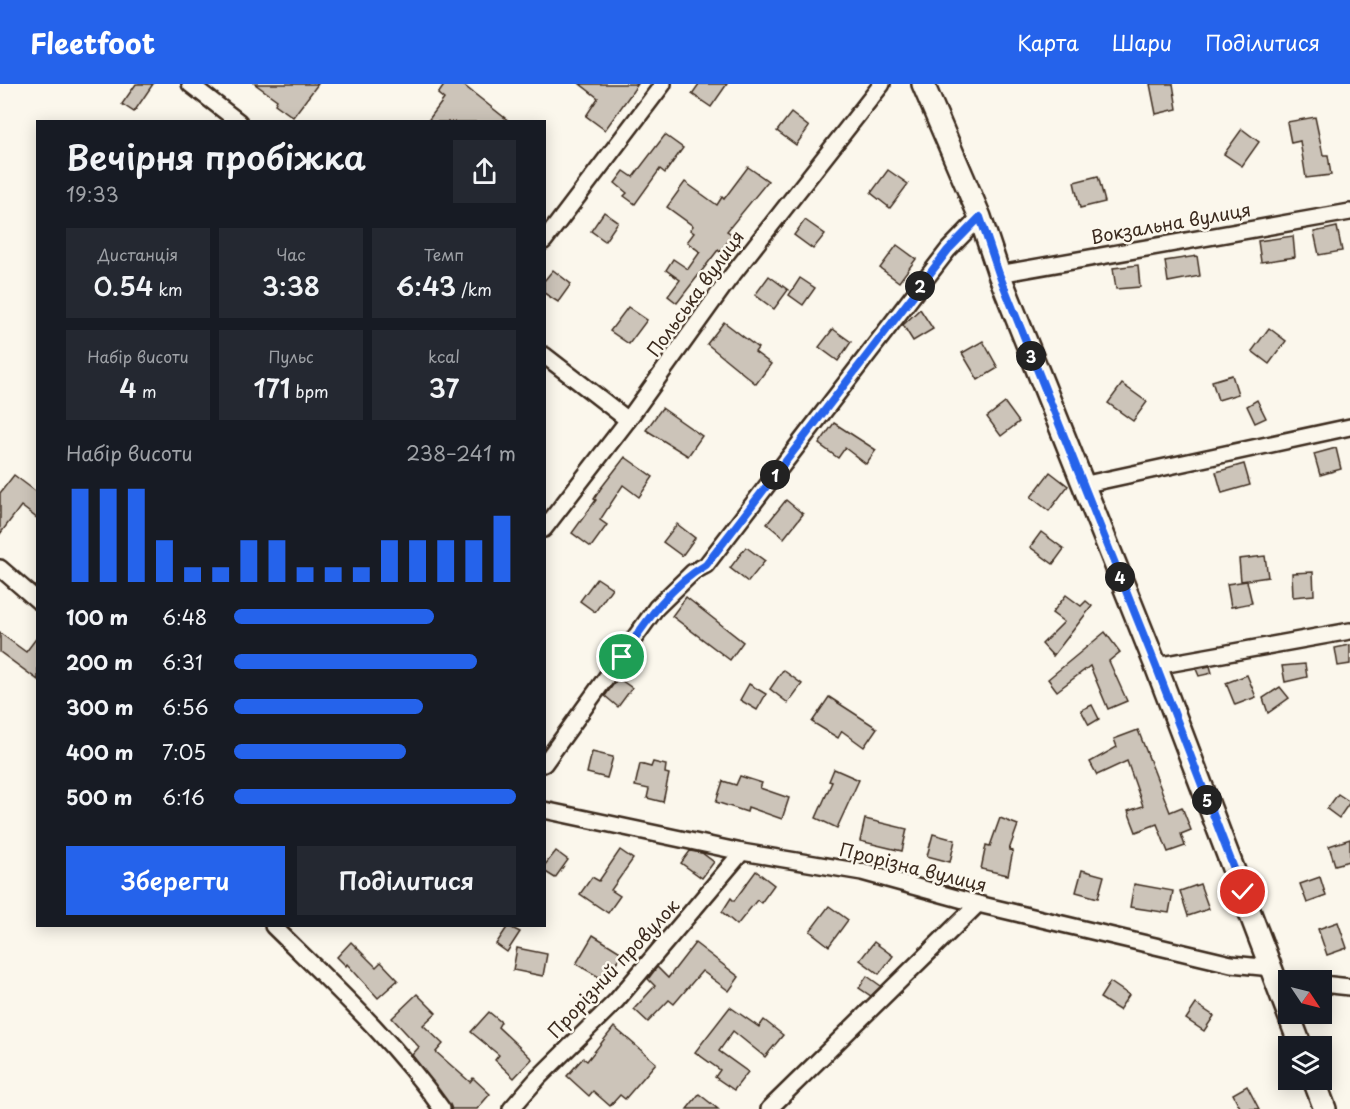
<!DOCTYPE html>
<html lang="uk">
<head>
<meta charset="utf-8">
<style>
  body { margin:0; font-family:"Playpen Sans",sans-serif; background:#242831; color:#f1f3f6; height:100vh; display:flex; flex-direction:column; font-size:22px; white-space:nowrap }
  * { box-sizing:border-box; margin:0 }
  p { font-size:20px; color:#9ea1a6 }
  .icon { flex:none; width:33px; height:33px; fill:none; stroke:currentColor; stroke-width:2; stroke-linecap:round; stroke-linejoin:round }
  .map { position:relative; flex:1; overflow:hidden }
  .drawer { position:absolute; left:36px; top:36px; width:510px; height:807px; display:flex; flex-direction:column; background:#171b24; border-radius:0px; box-shadow:0 3px 15px #0003 }
  .drawer>* { flex:none }
  .needle { width:39px; rotate:125deg }
  .controls { position:absolute; left:1278px; top:886px; display:grid; gap:12px }
  .controls a { display:grid; place-items:center; width:54px; height:54px; border-radius:0px; background:#171b24; box-shadow:0 3px 15px #0003; font-size:30px }
  .pin { position:absolute; display:grid; place-items:center; width:51px; height:51px; color:#fff; margin:-26px; border:3px solid #fff; border-radius:50%; box-shadow:0 2px 6px #0007 }
  .km { position:absolute; width:30px; height:30px; margin:-15px; border-radius:50%; background:#222; color:#fff; font-size:16px; line-height:30px; text-align:center }
  .round { display:grid; place-items:center; flex:none; width:63px; height:63px; border-radius:0px; background:#242831 }
  .headline { display:flex; align-items:center; justify-content:space-between; height:102px; padding:0 30px }
  h1 { font-size:33px; font-weight:600; line-height:45px }
  .metrics { display:grid; grid-template-columns:repeat(3,1fr); gap:9px; height:102px; padding:6px 30px }
  .metrics div { display:grid; align-content:center; border-radius:0px; background:#242831; text-align:center }
  .metrics b { font-size:26px; font-weight:600 }
  .metrics small { font-size:16px; font-weight:400 }
  .metrics p { font-size:16px }
  .chart { height:168px; padding:12px 30px }
  .chart p { display:flex; justify-content:space-between }
  .chart svg { width:100%; height:108px; margin-top:6px; stroke:#2563eb; stroke-width:6 }
  .button { display:flex; gap:12px; margin-top:auto; padding:12px 30px }
  .button a { flex:1; height:69px; border-radius:0px; background:#2563eb; color:#fff; font-size:24px; font-weight:600; line-height:69px; text-align:center }
  .button a+a { background:#242831; color:#f1f3f6 }
  ul { padding:0 30px; list-style:none; font-size:20px }
  li { display:grid; grid-template-columns:96px 72px 1fr; align-items:center; height:45px }
  li i { height:15px; border-radius:8px; background:#2563eb }
  header { display:flex; align-items:center; gap:36px; box-sizing:border-box; height:84px; padding:0 30px; background:#2563eb; color:#fff }
  header strong { font-size:28px }
  nav { display:flex; gap:33px; margin-inline-start:auto; font-size:21px }
  .map>svg:first-child { display:block }
</style>
</head>
<body>
<header>
<strong>Fleetfoot</strong>
<nav><a>Карта</a><a>Шари</a><a>Поділитися</a></nav>
</header>
<div class="map">
<svg width="1350" height="1025" viewBox="0 0 1350 1025">
  <rect width="100%" height="100%" fill="#fbf7ec"/>
  <filter id="ink" filterUnits="userSpaceOnUse"><feTurbulence type="fractalNoise" baseFrequency=".0167" numOctaves="2"/><feDisplacementMap in="SourceGraphic" scale="12" xChannelSelector="R" yChannelSelector="G"/><feConvolveMatrix kernelMatrix="1 2 1 2 8 2 1 2 1" color-interpolation-filters="sRGB"/></filter>
  <g filter="url(#ink)">
    <g fill="#ccc4b9" stroke="#3b2a1e" stroke-width="1.5">
      <path d="M136,0h17l-19,28 -12,-8z"/>
      <path d="M255,0h63l-25,33 -18,-13 2,-4z"/>
      <path d="M445,0h17l48,38h-83l17,-23 -6,-5z"/>
      <path d="M580,0h58l-33,46 -19,-14 12,-18z"/>
      <path d="M699,0h28l-16,23 -19,-13z"/>
      <path d="M1150,0h23l4,25 -21,5z"/>
      <path d="M791,29l18,14 -13,18 -19,-14z"/>
      <path d="M1315,33l8,38h5l3,20 -25,3 -6,-37 -9,2 -4,-21z"/>
      <path d="M1242,45l17,13 -17,24 -18,-12z"/>
      <path d="M665,51l18,13 -18,25 -5,-4 -25,35 -11,-8 3,-3 -12,-10 9,-12 9,6z"/>
      <path d="M748,83l20,14 -41,50 6,4 -13,17 -2,-2 -41,53 -9,-7 12,-16 -14,-10 7,-11 15,10 12,-17 -13,-10 7,-9 -4,-3 3,-4 -26,-19 18,-25 32,23 5,-8 2,2z"/>
      <path d="M888,86l20,14 -18,24 -19,-15z"/>
      <path d="M1098,92l7,26 -25,6 -6,-26z"/>
      <path d="M604,128l14,10 -13,19 -14,-10z"/>
      <path d="M805,136l20,14 -12,15 -19,-14z"/>
      <path d="M1337,143l5,24 -23,4 -5,-23z"/>
      <path d="M1293,152l2,21 -34,5 -3,-21z"/>
      <path d="M897,161l19,14 -17,23 -19,-14z"/>
      <path d="M1197,172l3,20 -32,6 -3,-21z"/>
      <path d="M1138,181l2,22 -24,2 -3,-21z"/>
      <path d="M553,186l18,14 -13,18 -14,-9v-12z"/>
      <path d="M769,192l19,14 -14,19 -19,-14z"/>
      <path d="M800,194l15,10 -12,17 -14,-10z"/>
      <path d="M628,223l19,13 -18,24 -19,-13z"/>
      <path d="M920,225l13,20 -20,12 -10,-16z"/>
      <path d="M724,238l34,26 -3,4 16,12 -15,20 -49,-40z"/>
      <path d="M1269,244l17,13 -17,23 -17,-13z"/>
      <path d="M833,245l18,13 -13,19 -19,-14z"/>
      <path d="M983,257l15,27 -20,12 -16,-27z"/>
      <path d="M1232,291l6,19 -20,6 -6,-19z"/>
      <path d="M1122,300l25,18 -14,19 -25,-18z"/>
      <path d="M1257,316l9,18 -11,5 -8,-17z"/>
      <path d="M1005,319l14,19 -18,14 -14,-19z"/>
      <path d="M662,324l40,28 -14,20 -42,-26z"/>
      <path d="M834,339l42,27 -10,14 -21,-16 -7,10 -19,-14z"/>
      <path d="M1336,364l5,21 -21,6 -6,-21z"/>
      <path d="M625,373l28,20 -14,20 -16,-12 -23,35 7,5 -16,22 -19,-14 24,-33 -2,-1 7,-11z"/>
      <path d="M1244,380l6,21 -28,8 -6,-21z"/>
      <path d="M1050,388l18,14 -19,25 -18,-14z"/>
      <path d="M14,391l24,18v26l-17,-13 -21,28v-41z"/>
      <path d="M786,416l17,14 -19,24 -17,-14z"/>
      <path d="M677,440l18,14 -13,18 -19,-14z"/>
      <path d="M1041,448l23,17 -11,15 -23,-17z"/>
      <path d="M746,463l19,14 -17,21 -18,-14z"/>
      <path d="M1265,472l3,21 -27,4 -2,-22z"/>
      <path d="M1313,488l1,23 -21,2 -1,-24z"/>
      <path d="M597,494l15,10 -17,24 -15,-11z"/>
      <path d="M1247,497l5,22 -21,4 -4,-23z"/>
      <path d="M1066,511l15,11 5,-5 6,5 -39,50 -11,-12 22,-22 -12,-9z"/>
      <path d="M686,513l57,45 -13,18 -58,-44z"/>
      <path d="M1105,548l15,20 -11,9 18,40 -19,8 -18,-43 -33,25 -9,-12z"/>
      <path d="M0,549l26,19 12,-16v44l-38,-28z"/>
      <path d="M1350,561v19l-12,2 -3,-18z"/>
      <path d="M1305,580l2,13 -22,5 -3,-16z"/>
      <path d="M1210,582l2,7 -13,3 -3,-7z"/>
      <path d="M783,586l19,14 -14,19 -18,-14z"/>
      <path d="M1247,591l9,22 -21,8 -9,-22z"/>
      <path d="M618,594l14,10 -14,19 -13,-11z"/>
      <path d="M749,600l17,10 -9,16 -17,-10z"/>
      <path d="M1280,603l9,11 -21,15 -5,-15z"/>
      <path d="M829,613l48,31 -13,19 -22,-16 -4,7 -26,-16z"/>
      <path d="M1092,621l7,14 -10,6 -8,-15z"/>
      <path d="M1138,646l32,82 12,-5 9,23 -10,4 4,12 -17,6 -11,-28 -21,8 -8,-21 15,-5 -16,-45 -30,14 -7,-13 27,-15 -3,-8z"/>
      <path d="M592,668l21,5 -6,21 -20,-5z"/>
      <path d="M653,678l13,3 -1,8 4,1 -6,28 -16,-4 2,-9 -14,-3 5,-22 11,3z"/>
      <path d="M834,685l25,11 -22,48 -21,-10 16,-36 -3,-1z"/>
      <path d="M740,692l22,7 -2,5 29,10 -7,21 -34,-12 -1,5 -31,-10 7,-21 13,4z"/>
      <path d="M1338,710l12,8 -11,16 -12,-9z"/>
      <path d="M1000,734l18,7 -9,25 4,1 -5,24 -27,-6 5,-24 4,1z"/>
      <path d="M865,735l42,10 -5,22 -42,-10z"/>
      <path d="M933,750l22,6 -5,22 -23,-6z"/>
      <path d="M1350,755v22l-15,4 -6,-19z"/>
      <path d="M620,766l13,9 -22,31 9,6 -12,17 -28,-19 12,-17 7,4z"/>
      <path d="M556,767l12,9 -13,18 -11,-7v-5z"/>
      <path d="M690,767l12,2 12,9 -12,16 -21,-15z"/>
      <path d="M1082,786l22,6 -6,22 -22,-6z"/>
      <path d="M756,787l18,14 -13,18 -4,-3 -20,25 -15,-13 9,-14 3,3z"/>
      <path d="M1320,793l6,19 -19,7 -7,-19z"/>
      <path d="M1134,800l39,7 -4,22 -39,-6z"/>
      <path d="M1200,800l9,25 -21,7 -8,-25z"/>
      <path d="M829,822l19,14 -19,26 -19,-15z"/>
      <path d="M1338,838l9,26 -20,7 -9,-26z"/>
      <path d="M508,842l12,6 -13,20 -11,-8z"/>
      <path d="M593,851l29,18 -16,28 -30,-17z"/>
      <path d="M351,858l25,25 5,-5 17,18 -20,18 -31,-34 -1,2 -9,-9z"/>
      <path d="M874,858l19,14 -14,18 -19,-14z"/>
      <path d="M695,859l44,34 -10,14 -27,-20 -28,33 -5,-4 -21,22 -14,-13 21,-23 -7,-7 9,-12 11,11z"/>
      <path d="M517,864l30,6 -4,22 -30,-6z"/>
      <path d="M867,892l14,10 -10,10 -12,-8z"/>
      <path d="M1110,898l19,13 -10,15 -19,-12z"/>
      <path d="M417,910l19,19 -13,12 20,19 -7,8 34,30 3,-4 17,16 -13,15h-25l-40,-54 7,-8 -27,-29z"/>
      <path d="M1196,920l18,12 -10,15 -18,-12z"/>
      <path d="M730,923l29,20 5,-7 19,15 -18,22 -32,-26 -14,20 29,21 -14,18 -19,-13 5,-7 -25,-18z"/>
      <path d="M489,928l12,10 -3,5 34,32 -18,19 -19,-18 4,-5 -28,-23z"/>
      <path d="M614,943l42,36 -31,36 -5,-4 -10,11 -17,-15 -4,5 -22,-20 16,-18 4,3z"/>
      <path d="M1247,1002l12,23h-18l-8,-15z"/>
      <path d="M699,1010l19,15h-31z"/>
    </g>
    <g fill="none" stroke-linecap="round" stroke-linejoin="round">
      <g stroke="#3b2a1e" stroke-width="20">
        <g id="street">
          <path d="M190,0l49,38"/>
          <path d="M544,157l119,-157"/>
          <path d="M999,190l351,-62"/>
          <path d="M544,271l84,65"/>
          <path d="M1082,401l268,-58"/>
          <path d="M544,445l84,-109 101,-141 153,-195"/>
          <path d="M0,484l38,33"/>
          <path d="M1156,582l194,-35"/>
          <path d="M544,680l112,-156 37,-36 13,-7 242,-315 32,-33"/>
          <path d="M544,726l198,42 120,20 116,32 253,60 41,4"/>
          <path d="M273,842c59,58 121,115 169,183"/>
          <path d="M1322,900l28,3"/>
          <path d="M511,1025l27,-31 78,-77 126,-149"/>
          <path d="M769,1025l209,-205"/>
        </g>
      </g>
      <g stroke="#3b2a1e" stroke-width="26">
        <g id="secondary">
          <path d="M923,0l57,133 19,57 157,392 145,381"/>
          <path d="M1314,996l11,29"/>
        </g>
      </g>
      <use href="#street" stroke="#fbf7ec" stroke-width="15"/>
      <use href="#secondary" stroke="#fbf7ec" stroke-width="21"/>
    </g>
  </g>
  <g fill="none" stroke-linecap="round" stroke-linejoin="round" filter="url(#ink)">
    <g stroke="#fff" stroke-width="12">
      <path id="route" d="M622,573c23,-34 47,-71 84,-92l242,-315 32,-33 19,57 157,392 87,226"/>
    </g>
    <use href="#route" stroke="#2563eb" stroke-width="8"/>
  </g>
  <g text-anchor="middle" stroke-width="5" stroke-linejoin="round" paint-order="stroke">
    <g font-size="18" fill="#3b2a1e" stroke="#fbf7ec">
      <text transform="translate(1171 140) rotate(-10)" y="6">Вокзальна вулиця</text>
      <text transform="translate(696 210) rotate(-54)" y="6">Польська вулиця</text>
      <text transform="translate(913 784) rotate(14)" y="6">Прорізна вулиця</text>
      <text transform="translate(614 885) rotate(-47)" y="6">Прорізний провулок</text>
    </g>
  </g>
</svg>
<div class="controls">
<a><svg class="needle" viewBox="-14 -14 28 28"><path d="M0-13l5 13h-10z" fill="#e53935"/><path d="M0 13l5-13h-10z" fill="#9ea1a6"/></svg></a>
<a><svg class="icon" aria-label="layers" viewBox="0 0 24 24"><path d="M12 4l9 5-9 5-9-5zM3 14l9 5 9-5"/></svg></a>
</div>
<div class="pin" style="left:622px;top:573px;background:#1e9e55"><svg class="icon" aria-label="arrive" viewBox="0 0 24 24"><path d="M6 21V4h12l-3 4 3 4H6"/></svg></div>
<div class="pin" style="left:1243px;top:808px;background:#d93025"><svg class="icon" aria-label="check" viewBox="0 0 24 24"><path d="M5 12l5 5 9-10"/></svg></div>
<b class="km" style="left:775px;top:391px">1</b>
<b class="km" style="left:920px;top:202px">2</b>
<b class="km" style="left:1031px;top:272px">3</b>
<b class="km" style="left:1120px;top:493px">4</b>
<b class="km" style="left:1207px;top:716px">5</b>
<section class="drawer">
<div class="headline"><div><h1>Вечірня пробіжка</h1><p>19:33</p></div><a class="round"><svg class="icon" aria-label="share" viewBox="0 0 24 24"><path d="M12 15V3M7 8l5-5 5 5M5 13v7h14v-7"/></svg></a></div>
<div class="metrics">
<div><p>Дистанція</p><b>0.54<small> km</small></b></div>
<div><p>Час</p><b>3:38</b></div>
<div><p>Темп</p><b>6:43<small> /km</small></b></div>
</div>
<div class="metrics">
<div><p>Набір висоти</p><b>4<small> m</small></b></div>
<div><p>Пульс</p><b>171<small> bpm</small></b></div>
<div><p>kcal</p><b>37</b></div>
</div>
<div class="chart"><p><span>Набір висоти</span>238–241 m</p>
<svg viewBox="0 0 160 44" preserveAspectRatio="none"><path d="M5 44V6M15 44V6M25 44V6M35 44V27M45 44V38M55 44V38M65 44V27M75 44V27M85 44V38M95 44V38M105 44V38M115 44V27M125 44V27M135 44V27M145 44V27M155 44V17"/></svg>
</div>
<ul>
<li><b>100 m</b>6:48<i style="width:71%"></i></li>
<li><b>200 m</b>6:31<i style="width:86%"></i></li>
<li><b>300 m</b>6:56<i style="width:67%"></i></li>
<li><b>400 m</b>7:05<i style="width:61%"></i></li>
<li><b>500 m</b>6:16<i style="width:100%"></i></li>
</ul>
<div class="button"><a>Зберегти</a><a>Поділитися</a></div>
</section>
</div>
</body>
</html>
